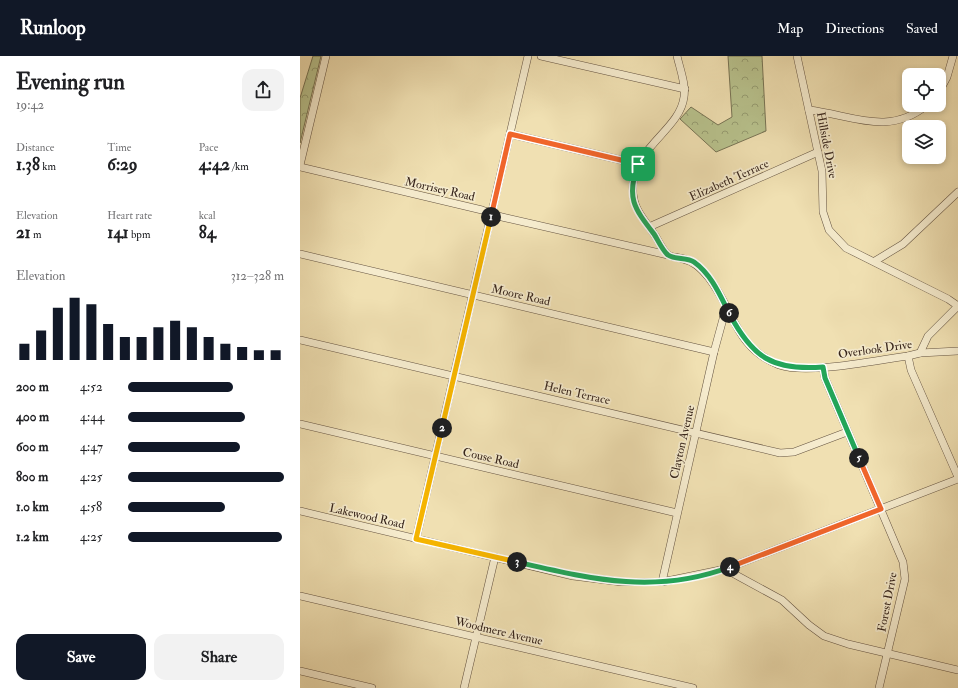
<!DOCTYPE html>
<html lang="en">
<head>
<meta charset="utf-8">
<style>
  body { margin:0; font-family:"IM FELL Double Pica",serif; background:#f2f2f2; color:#202124; height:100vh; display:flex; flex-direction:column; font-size:15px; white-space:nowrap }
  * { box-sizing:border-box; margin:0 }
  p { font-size:13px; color:#757577 }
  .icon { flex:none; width:22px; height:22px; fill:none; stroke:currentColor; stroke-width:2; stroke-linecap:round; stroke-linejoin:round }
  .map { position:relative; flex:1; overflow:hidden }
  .drawer { display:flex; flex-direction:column; background:#fff; width:300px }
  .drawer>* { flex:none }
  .tools { position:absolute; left:602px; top:12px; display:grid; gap:8px }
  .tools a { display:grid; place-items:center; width:44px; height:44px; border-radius:8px; background:#fff; box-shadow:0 2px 6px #0003; font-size:20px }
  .pin { position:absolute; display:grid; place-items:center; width:34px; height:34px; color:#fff; margin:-17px; border-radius:8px; box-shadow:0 2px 6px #0006 }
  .km { position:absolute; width:20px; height:20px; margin:-10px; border-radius:50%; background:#222; color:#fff; font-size:11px; line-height:20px; text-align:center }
  .round { display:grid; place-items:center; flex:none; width:42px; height:42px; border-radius:12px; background:#f2f2f2 }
  .overview { display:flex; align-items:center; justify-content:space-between; height:68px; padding:0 16px }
  h1 { font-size:22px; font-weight:800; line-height:30px }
  .figures { display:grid; grid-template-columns:repeat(3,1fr); gap:6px; height:68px; padding:4px 16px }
  .figures div { display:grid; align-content:center }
  .figures b { font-size:17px; font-weight:800 }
  .figures small { font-size:11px; font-weight:400 }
  .figures p { font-size:11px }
  .chart { height:112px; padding:8px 16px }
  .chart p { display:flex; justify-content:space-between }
  .chart svg { width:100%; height:72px; margin-top:4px; stroke:#111827; stroke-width:6 }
  .cta { display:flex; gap:8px; margin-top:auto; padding:8px 16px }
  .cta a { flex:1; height:46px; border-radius:12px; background:#111827; color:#fff; font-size:16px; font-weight:800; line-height:46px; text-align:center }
  .cta a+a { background:#f2f2f2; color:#202124 }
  ul { padding:0 16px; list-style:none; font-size:13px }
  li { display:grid; grid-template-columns:64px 48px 1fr; align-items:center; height:30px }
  li i { height:10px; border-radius:5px; background:#111827 }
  header { display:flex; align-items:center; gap:24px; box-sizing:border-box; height:56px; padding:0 20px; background:#111827; color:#fff }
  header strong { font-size:19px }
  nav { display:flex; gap:22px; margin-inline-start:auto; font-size:14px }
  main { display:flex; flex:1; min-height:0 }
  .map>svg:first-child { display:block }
</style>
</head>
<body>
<header>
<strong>Runloop</strong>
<nav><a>Map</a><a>Directions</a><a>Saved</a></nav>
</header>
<main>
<section class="drawer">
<div class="overview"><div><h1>Evening run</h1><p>19:42</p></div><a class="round"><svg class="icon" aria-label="share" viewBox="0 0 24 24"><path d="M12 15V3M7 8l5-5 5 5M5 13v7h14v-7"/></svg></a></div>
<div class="figures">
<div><p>Distance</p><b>1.38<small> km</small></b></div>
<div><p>Time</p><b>6:29</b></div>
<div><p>Pace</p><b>4:42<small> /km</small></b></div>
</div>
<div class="figures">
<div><p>Elevation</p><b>21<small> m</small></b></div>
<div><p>Heart rate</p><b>141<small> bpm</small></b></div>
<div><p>kcal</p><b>84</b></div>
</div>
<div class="chart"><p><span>Elevation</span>312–328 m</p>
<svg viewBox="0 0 160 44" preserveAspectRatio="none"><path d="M5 44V34M15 44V26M25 44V12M35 44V6M45 44V10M55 44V22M65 44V30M75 44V30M85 44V24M95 44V20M105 44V24M115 44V30M125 44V34M135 44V36M145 44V38M155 44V38"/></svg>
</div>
<ul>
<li><b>200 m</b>4:52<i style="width:67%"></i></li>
<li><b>400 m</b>4:44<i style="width:75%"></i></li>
<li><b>600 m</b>4:47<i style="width:72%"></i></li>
<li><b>800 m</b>4:25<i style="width:100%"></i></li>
<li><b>1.0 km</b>4:58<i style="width:62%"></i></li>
<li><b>1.2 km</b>4:25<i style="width:99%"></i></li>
</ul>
<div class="cta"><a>Save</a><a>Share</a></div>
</section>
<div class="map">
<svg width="658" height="632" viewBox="0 0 658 632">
  <defs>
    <pattern id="forest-crowns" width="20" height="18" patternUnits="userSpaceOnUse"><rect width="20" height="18" fill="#b8c28d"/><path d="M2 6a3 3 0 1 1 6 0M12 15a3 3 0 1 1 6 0" fill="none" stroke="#969d72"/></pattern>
  </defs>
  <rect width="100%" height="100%" fill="#f0e0b2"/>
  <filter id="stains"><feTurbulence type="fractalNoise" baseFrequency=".005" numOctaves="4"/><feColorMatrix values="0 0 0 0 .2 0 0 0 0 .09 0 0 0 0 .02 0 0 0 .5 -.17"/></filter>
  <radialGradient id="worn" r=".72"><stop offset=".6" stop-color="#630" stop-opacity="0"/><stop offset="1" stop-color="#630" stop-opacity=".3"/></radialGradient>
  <g fill="url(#forest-crowns)" stroke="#777354">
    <path d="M13,0h8l-21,87v-45z"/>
    <path d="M428,0h34l4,75 -50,21 -36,-33 11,-12 27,18 14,-8z"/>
  </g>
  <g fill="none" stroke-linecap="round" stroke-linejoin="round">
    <g stroke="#645341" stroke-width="8">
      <g id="minor">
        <path d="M241,0l144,33"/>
        <path d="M377,0c3,13 9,28 7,41 -4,32 -48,49 -51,87 -2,25 11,34 23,53 3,5 8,15 12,18 3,2 9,2 12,3 13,3 20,9 29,20 25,32 26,70 70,87 28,10 98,-5 129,-9l12,-3 8,-17 30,-30"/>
        <path d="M497,0l25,115 1,41 6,18 17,18 102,51 10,7"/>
        <path d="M639,36l8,-15 6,-21"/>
        <path d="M509,54c43,5 79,27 118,-5"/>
        <path d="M210,78l128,30"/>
        <path d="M0,109l26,-109"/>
        <path d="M0,111l182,43 20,7 166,38"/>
        <path d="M349,171l169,-75"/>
        <path d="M0,198l414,98"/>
        <path d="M575,205l28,-17 55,-52"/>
        <path d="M0,284l480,113 14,-1 53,-20"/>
        <path d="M620,297l38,-2"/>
        <path d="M608,300l3,14 47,107"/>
        <path d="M523,311l2,11 78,184 2,17 -26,109"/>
        <path d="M0,368l377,89"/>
        <path d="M0,455l273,65 49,6h40l63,-13 233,-90"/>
        <path d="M116,483l112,-483"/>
        <path d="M425,513l57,31 27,25 15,11 24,8 110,26"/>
        <path d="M362,526l52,-230 12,-44"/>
        <path d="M0,540l393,92"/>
        <path d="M0,615l72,17"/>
        <path d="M164,632l31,-131"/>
      </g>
    </g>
    <use href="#minor" stroke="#f5ebcd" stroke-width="7"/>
  </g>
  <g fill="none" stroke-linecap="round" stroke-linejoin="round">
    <g stroke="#fff" stroke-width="8">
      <path id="split-1" d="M191,161l19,-83 128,30"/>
    </g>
    <g stroke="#fff" stroke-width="8">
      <path id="split-2" d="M142,372l49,-211"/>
    </g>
    <g stroke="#fff" stroke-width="8">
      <path id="split-3" d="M142,372l-26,111 101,23"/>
    </g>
    <g stroke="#fff" stroke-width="8">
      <path id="split-4" d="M217,506c74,17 138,33 213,5"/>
    </g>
    <g stroke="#fff" stroke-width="8">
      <path id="split-5" d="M430,511l151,-58 -22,-51"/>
    </g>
    <g stroke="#fff" stroke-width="8">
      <path id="split-6" d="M429,257c23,44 43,58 94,54l2,11 34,80"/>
    </g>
    <g stroke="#fff" stroke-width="8">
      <path id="split-7" d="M338,108c-12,34 -4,44 16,70 4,6 8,16 14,21 7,5 19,2 26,7 17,12 26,33 35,51"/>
    </g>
    <use href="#split-1" stroke="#f0652b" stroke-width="5"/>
    <use href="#split-2" stroke="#f5b400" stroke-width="5"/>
    <use href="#split-3" stroke="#f5b400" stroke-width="5"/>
    <use href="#split-4" stroke="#22a559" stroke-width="5"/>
    <use href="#split-5" stroke="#f0652b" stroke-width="5"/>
    <use href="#split-6" stroke="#22a559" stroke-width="5"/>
    <use href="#split-7" stroke="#22a559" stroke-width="5"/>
  </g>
  <g text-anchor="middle" stroke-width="3.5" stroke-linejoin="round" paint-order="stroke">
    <g font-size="12" fill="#36241b" stroke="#f5ebcd">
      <text transform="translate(527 89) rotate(79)" y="4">Hillside Drive</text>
      <text transform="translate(429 124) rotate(-24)" y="4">Elizabeth Terrace</text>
      <text transform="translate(140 133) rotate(13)" y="4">Morrisey Road</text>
      <text transform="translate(221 239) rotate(13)" y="4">Moore Road</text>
      <text transform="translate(575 293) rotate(-8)" y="4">Overlook Drive</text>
      <text transform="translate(277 337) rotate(13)" y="4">Helen Terrace</text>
      <text transform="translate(382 386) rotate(-77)" y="4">Clayton Avenue</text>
      <text transform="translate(191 402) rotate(13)" y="4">Couse Road</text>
      <text transform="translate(67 460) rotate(13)" y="4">Lakewood Road</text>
      <text transform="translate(587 546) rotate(-79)" y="4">Forest Drive</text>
      <text transform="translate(199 575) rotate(13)" y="4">Woodmere Avenue</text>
    </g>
  </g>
  <rect width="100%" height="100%" filter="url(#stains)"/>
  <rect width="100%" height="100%" fill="url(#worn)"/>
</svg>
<div class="tools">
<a><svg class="icon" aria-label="locate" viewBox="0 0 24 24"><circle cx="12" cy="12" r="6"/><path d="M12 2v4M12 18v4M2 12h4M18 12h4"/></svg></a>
<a><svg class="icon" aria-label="layers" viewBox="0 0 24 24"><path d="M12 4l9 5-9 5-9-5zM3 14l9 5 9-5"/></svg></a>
</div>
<div class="pin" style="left:338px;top:108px;background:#1e9e55"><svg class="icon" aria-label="arrive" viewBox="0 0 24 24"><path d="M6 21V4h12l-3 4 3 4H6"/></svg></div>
<b class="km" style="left:191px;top:161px">1</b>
<b class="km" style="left:142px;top:372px">2</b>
<b class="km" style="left:217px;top:506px">3</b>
<b class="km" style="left:430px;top:511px">4</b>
<b class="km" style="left:559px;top:402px">5</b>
<b class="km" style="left:429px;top:257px">6</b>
</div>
</main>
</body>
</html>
